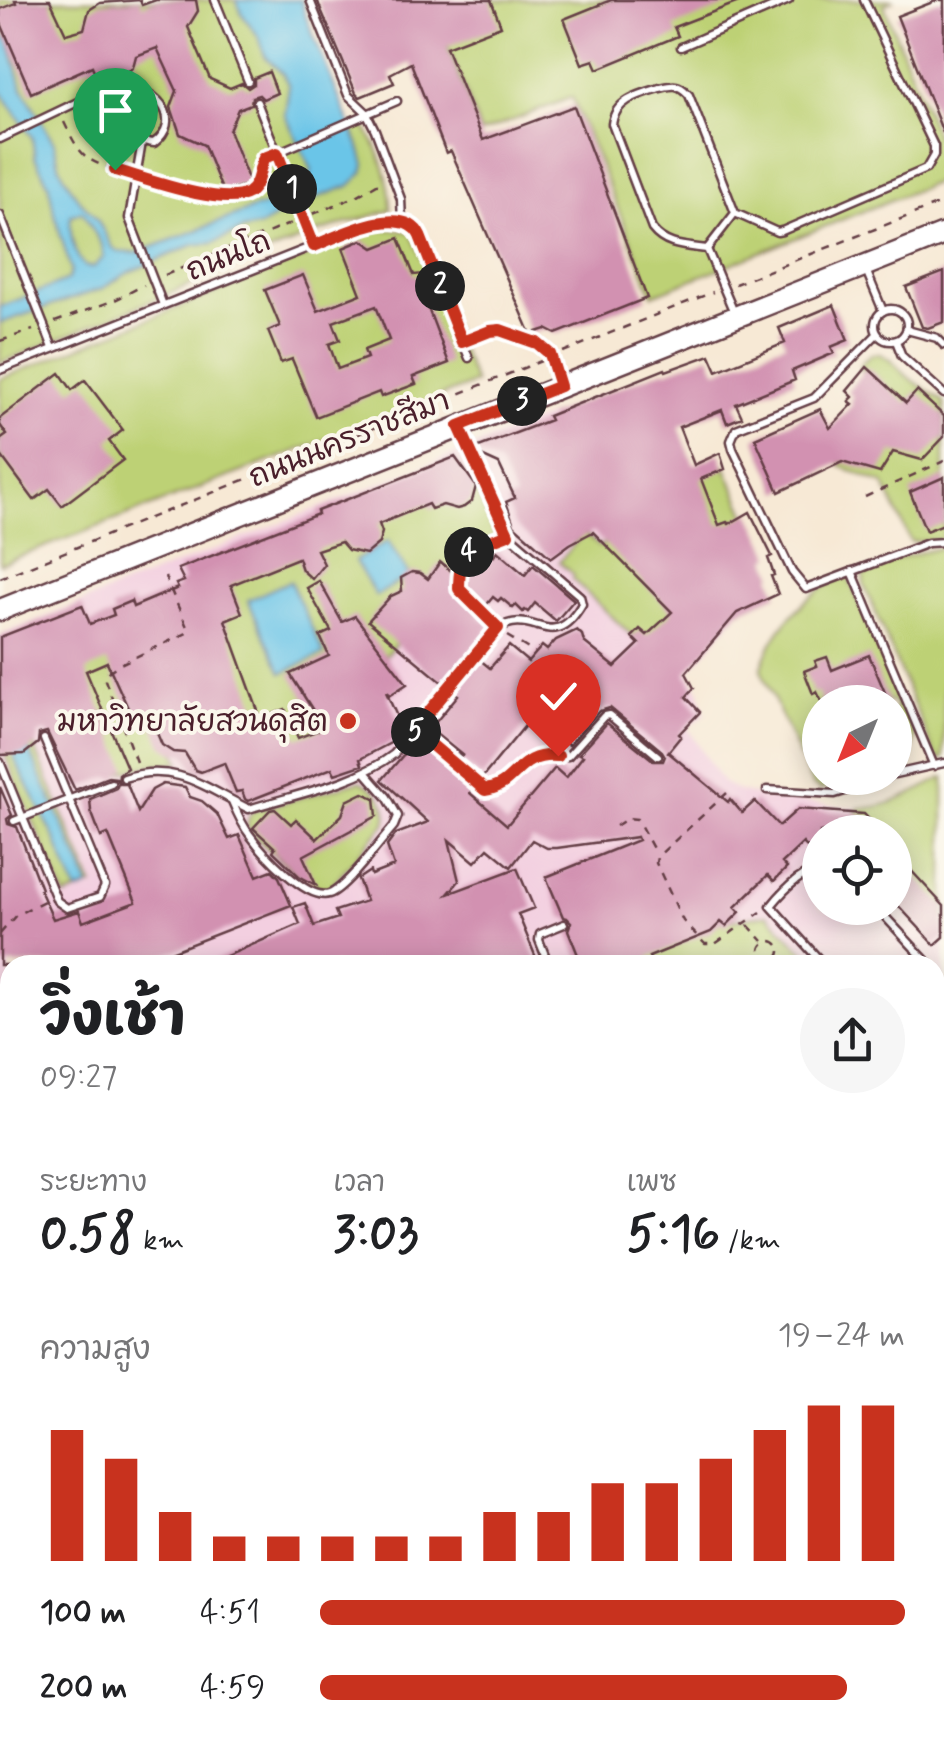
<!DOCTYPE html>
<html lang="th">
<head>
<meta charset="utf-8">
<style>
  body { margin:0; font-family:Mynerve,"Playpen Sans Thai",sans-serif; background:#f6f6f6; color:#202124; height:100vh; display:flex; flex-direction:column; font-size:38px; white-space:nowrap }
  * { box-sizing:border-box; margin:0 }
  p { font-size:32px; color:#757577 }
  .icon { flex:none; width:55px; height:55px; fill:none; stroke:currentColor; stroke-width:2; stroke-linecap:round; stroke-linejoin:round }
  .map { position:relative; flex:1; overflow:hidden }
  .panel { position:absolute; left:0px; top:955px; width:945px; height:790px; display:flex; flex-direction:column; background:#fff; border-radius:30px 30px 0 0; box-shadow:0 5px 25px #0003 }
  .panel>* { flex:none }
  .needle { width:65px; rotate:223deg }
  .fabs { position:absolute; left:802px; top:685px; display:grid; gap:20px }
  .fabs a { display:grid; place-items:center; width:110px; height:110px; border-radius:50%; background:#fff; box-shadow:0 5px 25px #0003; font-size:50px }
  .pin { position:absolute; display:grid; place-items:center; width:85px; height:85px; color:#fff; margin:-102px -42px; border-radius:50% 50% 50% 0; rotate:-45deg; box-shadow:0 0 10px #0007 }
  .pin .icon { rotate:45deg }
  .km { position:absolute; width:50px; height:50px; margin:-25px; border-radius:50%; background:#222; color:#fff; font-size:28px; line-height:50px; text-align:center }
  .round { display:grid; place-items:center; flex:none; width:105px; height:105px; border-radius:52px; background:#f6f6f6 }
  .overview { display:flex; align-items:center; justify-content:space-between; height:170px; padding:0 40px }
  h1 { font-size:55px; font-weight:800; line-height:75px }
  .stats { display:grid; grid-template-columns:repeat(3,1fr); gap:15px; height:170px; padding:10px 40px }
  .stats div { display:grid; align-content:center }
  .stats b { font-size:50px; font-weight:800 }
  .stats small { font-size:28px; font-weight:400 }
  .stats p { font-size:28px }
  .chart { height:280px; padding:20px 40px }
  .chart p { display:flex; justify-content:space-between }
  .chart svg { width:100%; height:180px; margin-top:10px; stroke:#c8321e; stroke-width:6 }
  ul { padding:0 40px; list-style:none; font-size:32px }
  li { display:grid; grid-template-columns:160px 120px 1fr; align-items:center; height:75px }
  li i { height:25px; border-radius:12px; background:#c8321e }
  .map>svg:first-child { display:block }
</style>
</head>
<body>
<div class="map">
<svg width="944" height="1745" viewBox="0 0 944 1745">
  <rect width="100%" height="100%" fill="#fbf7ec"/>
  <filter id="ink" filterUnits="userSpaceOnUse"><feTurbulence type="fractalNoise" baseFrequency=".01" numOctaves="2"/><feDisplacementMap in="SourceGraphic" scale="20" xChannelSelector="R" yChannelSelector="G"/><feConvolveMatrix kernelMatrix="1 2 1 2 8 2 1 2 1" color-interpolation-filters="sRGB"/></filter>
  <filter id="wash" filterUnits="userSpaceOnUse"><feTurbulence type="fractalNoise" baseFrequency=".0048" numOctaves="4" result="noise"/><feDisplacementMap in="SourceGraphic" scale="40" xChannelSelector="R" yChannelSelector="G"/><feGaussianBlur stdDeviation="2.25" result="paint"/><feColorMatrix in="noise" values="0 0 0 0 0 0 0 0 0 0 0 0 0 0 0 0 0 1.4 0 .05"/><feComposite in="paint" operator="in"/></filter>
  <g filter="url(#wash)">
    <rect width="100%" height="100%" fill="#f7e9d5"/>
    <g fill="#f3cfe0" fill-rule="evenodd">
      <path d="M583,402l30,66 84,102 42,43 -50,59 11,20 5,22 -17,14 34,54 14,8 25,7 104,12 29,-8 50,-24v401l-9,3v-216h-925v164l-10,-25v-469zM820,832h75v76h-75z"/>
      <path d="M944,1231v514h-225l-4,-10h220v-500z"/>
    </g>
    <g fill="#bdd175" stroke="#847850" stroke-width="2.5">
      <path d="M0,0h236l6,14 17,23 6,19 18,18 6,12 -4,29 27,55 -5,15 -27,17 -27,7 -116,44 -18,-1 -7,-5 -15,-28 -21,-23 -16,-28 -6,-25 -32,-56 -13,-45 -9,-10z"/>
      <path d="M489,0h405l-10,5 60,150v24l-291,116 -81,-198 -91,36 -35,-91z"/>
      <path d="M0,90l32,47 3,20 14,28 5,27 17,58 -2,10 -69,27z"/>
      <path d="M363,124c16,21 29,61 28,86l-72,22 -319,131v-40l101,-34 28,-17 64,-27 20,-2 30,-13 18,-4 33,-20 55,-20 12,-35 -10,-25z"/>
      <path d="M82,211l20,34 2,12 -10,10c-3,0 -7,1 -9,-1 -11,-6 -16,-39 -14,-50z"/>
      <path d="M393,229l18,3 64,151 -475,181v-185l371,-149z"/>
      <path d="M871,354h10l10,7 17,16 36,25v137l-33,3 -27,-58 -44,-18 32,-74 -12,-27z"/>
      <path d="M725,466l23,52 -28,12 -22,-52z"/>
      <path d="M472,478l23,57 -110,121 -67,33 6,44 -56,21 -58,-168z"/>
      <path d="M584,533l16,14 5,-6 72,72 -33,34 -72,-68 2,-4 -15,-13z"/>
      <path d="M944,547v211l-4,2 -6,-7 -70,-168 -1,-10c25,-16 53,-22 81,-28z"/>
      <path d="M843,577l6,2 66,157 -4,21 -16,6v-61h-75v76h34l-33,12 -8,-5 -8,-16 -44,-99c10,-38 46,-78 82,-93z"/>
      <path d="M174,622l-38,48 44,92 -34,4 -28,7 -40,-108z"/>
      <path d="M32,741l61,144 -28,12 -61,-144z"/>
      <path d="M944,777v139l-49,-54v-30h-27l-14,-15 5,-9c30,1 59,-18 85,-31z"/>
      <path d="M360,781c16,7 32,25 25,43l-56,64 -20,-1 -53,-49 -9,-12 2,-10 4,-5z"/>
      <path d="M768,914l48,51h-170l-3,-9 66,-32z"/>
      <path d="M944,1345v147l-9,4v-147z"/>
    </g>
    <g fill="#6bc5e8" stroke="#5a728a" stroke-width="2.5" fill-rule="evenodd">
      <path d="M236,0h65l5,17 55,134 4,14 -2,8 -14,13 -55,20 -33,20 -18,4 -30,13 -20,2 -64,27 -28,17 -101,34v-16l68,-27 3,-10 -17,-58 -5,-27 -14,-28 -3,-20 -32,-47v-58l9,10 13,45 32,56 6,25 16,28 21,23 15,28 7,5 18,1 116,-44 27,-7 26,-17 6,-15 -27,-55 4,-29 -6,-12 -18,-18 -6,-19 -17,-23zM82,211l20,34 2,12 -10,10h-8c-13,-11 -17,-35 -15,-52z"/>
      <path d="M388,541l21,34 -33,21 -21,-35z"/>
      <path d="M290,581l34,73 -42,19 -34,-73z"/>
      <path d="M26,743l58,129 5,15 -12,5 -22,-54 -40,-78 -2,-11z"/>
    </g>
    <g id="blocks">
      <g fill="#d291b1" fill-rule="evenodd">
        <path d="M15,0h35l16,34 18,-5 5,-19 11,-7 40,-3 2,5 14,-5h40l2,11 -10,16 22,52 20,9 12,-5 6,5 6,-4v-6l15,-6 8,21 -14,6 -4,-4 -7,2 -1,7 -13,5 -9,21 21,54 -27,8 -19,-47 -24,-11 -9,-27 6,-16 -20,-43 -21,8 -3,11 -8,7h-9l-11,-5 -10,4 -3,-7 -61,27 -31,-72v-12l16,-6z"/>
        <path d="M317,0h174l10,26 -55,21 37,93 91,-34 73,192 -91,36 -10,-5 -15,5 -80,-183 -5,2 -35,-90 -21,11 4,9 -34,14 -4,-4z"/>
        <path d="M611,0h133l-70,27 4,9 -80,33 -4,-9 -12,4 -18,-45z"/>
        <path d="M938,0h6l-1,133 -46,-117z"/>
        <path d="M399,238l15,37 10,-1 11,26 -9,3 23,60 -36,14 3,7 -35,13 -2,-5 -63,25 -24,-58 -11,4 -13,-32 12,-5 -15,-36 38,-15 15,36 43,-17 -18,-46 19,-8 12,8zM376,306l13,34 -25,10 3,8 -29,11 -9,-25 11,-4 -7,-18z"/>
        <path d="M944,272v50l-16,6 -6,-1 -16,-40z"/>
        <path d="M834,305l14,35 -17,7 3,6 -42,18 3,9 -59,24 6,13 -15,6 -5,-13 -43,17 15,38 26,-12 5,16 -24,10 18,46 8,-3 2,2 21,-12 22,44 -4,2 6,17 -3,1 7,18 -41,19 -51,60 8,15 -8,9 14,15 -21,22 2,2 -13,16 60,50 2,-3 12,14 13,-12 24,25 19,-17 66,5 17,18h-61v29l-17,-18 -21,20 5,5 -13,13 -6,-6 -33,32 5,5 -14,14 -5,-4 -10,10 -62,25 4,8h-71l-14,-35 3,-8 -4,-4 -4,-1 -17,-40 92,-37 -1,-3 -80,11h-10l-15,-8 -21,27 -23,-19 -13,14 -26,-22 10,41 -11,13 69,-26 17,40 -16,6 21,51h-333l94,-41 -7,-17 12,-4 9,23 24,-8 -3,-7 31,-10 -8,-22 12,-8 1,4 23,-9 -7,-20 9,-12 32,-12 -46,-42 28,-33 2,3 3,-3 10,2 48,40 -3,4 37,32 48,-57 11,10 17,-22 -4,-2 28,-31 47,38h9l2,-5 -3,-5 -52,-43 -11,3 -30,34 -36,-29 -51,62 -29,-24 10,2 -33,-27 28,-34 -4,-3 26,-32 10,8 19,-22 19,16 14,-16 5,4 9,-10 21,-10 5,5 2,7 31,25 24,-23 -7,-7 8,-8 7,6 25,-23 -79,-80 -23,12 -19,14 -37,-33 -8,-23 9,-4 -16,-34 -20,-9 -3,-7 74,-28 -2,-4 117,-47 1,2 44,-16 7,16 68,-28 -6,-15z"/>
        <path d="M867,367l39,36 11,-12 27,25v21l-22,23 -29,-8 -13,21 -38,-11 -63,30 -24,-54 65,-29 10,19 23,-24 -4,-3 4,-4 -6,-6z"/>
        <path d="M60,373l12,17 13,-10 38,50 -14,11 14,19 -61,46 -13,-17 -15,11 -34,-46v-14l7,-5 -7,-10v-7z"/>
        <path d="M455,457l21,29 -4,15 -8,6 -7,2 -14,-4 -12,4 -3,-5 -49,20 3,8 -3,11 -13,11 -18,-4 -7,-8 -24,8 7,14 -12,15 -10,-9 -4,-12 -67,27 11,28 -17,7 36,99 24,-10 13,29 26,-10 -34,-54 39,-18 -9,-20 11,-5 -24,-43 12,-7 23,41 13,-6 52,68 -17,11 -4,-3 18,40 -6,7 -38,20 2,6 -27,9 -3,-6 -84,33 -3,-2 -3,-8 -6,1 -12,-29 -23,9 -6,-2 -10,-17 -12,-1 -11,-7 -14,-33 -15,7 -26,-57 -21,9 41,97 -8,6 -1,7 3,3h6l11,28 14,-22 11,-6 22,3 5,10 12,4 15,13 12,25 10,-4 18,41 15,-6 7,7 12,28 -133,52 3,8h-161v-178l12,28 -5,4 1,5 9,3 24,62 -1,1 13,29 26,-8 4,11 53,-20 -28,-68 -7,3 -10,-26 -1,-12 26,-11 2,-5 -2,-5 -8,-1 -33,13 -28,-58 -8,2 -1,9 -14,11 -24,1v-118l82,-32 8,19 24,-9 -2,-6 19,-8 2,6 45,-19 -2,-4 8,-3 -6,-12 140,-55 -1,-3z"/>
        <path d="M944,477v47l-18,7 -16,-39z"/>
        <path d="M485,548l9,8 3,-5 28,24 8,-10 41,35 -18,21 -21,-18 -7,9 -3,-2 -2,2 -7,-7 -3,3 -12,-10 -3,3 -5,-4 -15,18 13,11 -48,57 -75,-62 23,-25 11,-5 -1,-13 11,-6 8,1 8,6 12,-17 20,16z"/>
        <path d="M869,655l20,47h-67l-5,-10 -4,2 -9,-23 13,-5 -2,-5 12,-4 5,13z"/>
        <path d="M363,793l12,5 2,18 -74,40 13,29 -17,-9 -26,-25 2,-3 -22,-20 17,-18 5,-1 16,15 5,-5 21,20 25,-24 5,-14z"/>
        <path d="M895,853l49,53v31l-9,8 -40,-43z"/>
      </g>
    </g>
  </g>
  <g filter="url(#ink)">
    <use href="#blocks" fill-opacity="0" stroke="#643d44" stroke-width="2.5"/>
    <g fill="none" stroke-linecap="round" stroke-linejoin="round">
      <g stroke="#643d44" stroke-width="11">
        <g id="service">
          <path d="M215,0l33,81"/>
          <path d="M310,0l38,95 18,17 9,18 26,69 1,23"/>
          <path d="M681,47l108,-47"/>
          <path d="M130,88c29,2 53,33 24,55 -28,-2 -52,-34 -24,-55z"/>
          <path d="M257,102l57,143"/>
          <path d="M0,139l86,-41 16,-3 17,4"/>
          <path d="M142,142l-13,76 34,87"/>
          <path d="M277,153l120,-52"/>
          <path d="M735,213l-46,-118c-4,-4 -7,-8 -13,-9 -4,-1 -11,1 -16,2 -20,6 -45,12 -48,36l40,105c14,18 34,17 55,20l28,-36 42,19 5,-1 144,-62 8,-14v-9l-70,-146"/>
          <path d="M0,215l53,133"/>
          <path d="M707,249l28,66"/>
          <path d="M866,270l17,41"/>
          <circle cx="891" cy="325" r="16"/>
          <path d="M907,330l30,8 7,7"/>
          <path d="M877,334l-63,64 -78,31 -5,12 2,8 59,123 14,17 122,-46 16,-1"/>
          <path d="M896,341l6,15 42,38"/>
          <path d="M462,342l27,-11 11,-1 37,13 13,11 10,31"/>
          <path d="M0,370l366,-145c17,-3 34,-6 49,2l54,131"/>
          <path d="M852,571l82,195"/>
          <path d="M414,730l71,60c19,-3 26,-19 41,-28 13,-9 28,-5 42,-6l36,-40 5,-1 49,41"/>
          <path d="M0,762l57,139 10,7 33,-11 5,-11 -61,-147"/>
          <path d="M895,774l49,-11"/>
          <path d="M124,778c51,-17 82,10 125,31 47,-15 106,-25 145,-55l102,-124c38,-26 55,27 86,-26l-2,-8 -72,-62 -47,-102"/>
          <path d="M767,790l68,4 52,-16"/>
          <path d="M232,801c5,12 10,24 18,34 12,17 57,66 79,59 16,-5 52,-53 65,-68l4,-10 -11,-19 -22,-25"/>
          <path d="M14,821l97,-38"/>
          <path d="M820,870c-19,1 -37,21 -49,36l53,59"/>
          <path d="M877,908l53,57"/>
          <path d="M549,965l-10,-25 1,-6 24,-10"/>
          <path d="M935,972l9,17"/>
          <path d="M935,1008l9,-9"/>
          <path d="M0,1124l10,-4"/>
          <path d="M935,1515l9,-4"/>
          <path d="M104,1735l4,10"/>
          <path d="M215,1735l4,10"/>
        </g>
      </g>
      <g stroke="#643d44" stroke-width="19">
        <g id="minor">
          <path d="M0,1309l10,-4"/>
          <path d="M0,1449l10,-4"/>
          <path d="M0,1497l10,22"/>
          <path d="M395,1735l4,10"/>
          <path d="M586,1735l5,10"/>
          <path d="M707,1735l4,10"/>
        </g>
      </g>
      <g stroke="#643d44" stroke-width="25">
        <g id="secondary">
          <path d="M0,610l944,-376"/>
          <path d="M935,1202l9,-3"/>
          <path d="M0,1592l10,-5"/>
        </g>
      </g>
      <g stroke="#643d44" stroke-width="28">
        <g id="primary">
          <path d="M0,1182l10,24"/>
          <path d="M232,1735l4,10"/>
        </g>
      </g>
      <g stroke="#643d44" stroke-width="2.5" stroke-dasharray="8 8" stroke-linecap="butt">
        <path d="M64,122c18,38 22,39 63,51"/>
        <path d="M149,179c25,7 86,34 105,8 6,-8 5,-20 10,-29l4,-2"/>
        <path d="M313,214l42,-17 27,-16"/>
        <path d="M165,275l127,-52"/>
        <path d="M735,284l209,-82"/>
        <path d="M55,322l60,-22 29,-15"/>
        <path d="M0,341l33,-11"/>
        <path d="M563,352l150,-60"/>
        <path d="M865,497l79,-36"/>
        <path d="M0,578l541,-217"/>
        <path d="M490,621l-31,-32 -1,-23 17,-20 22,-7"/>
        <path d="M507,636l28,17"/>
        <path d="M565,679l34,28"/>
        <path d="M136,762l-31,-82 3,-8 10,-7 69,-32 1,-4 -23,-52"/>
        <path d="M727,793l-70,64 -1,6 27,58 22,23h10l46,-32"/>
        <path d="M616,826l12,-8 9,1 19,35"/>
        <path d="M748,925l15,16"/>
        <path d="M0,934l16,-19 30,-15"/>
        <circle cx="770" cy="951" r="10"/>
        <path d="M754,965l7,-7"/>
      </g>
      <use href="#service" stroke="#fff" stroke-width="6"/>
      <use href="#minor" stroke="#fff" stroke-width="14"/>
      <use href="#secondary" stroke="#fff" stroke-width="20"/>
      <use href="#primary" stroke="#fff" stroke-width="22"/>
    </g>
  </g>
  <g fill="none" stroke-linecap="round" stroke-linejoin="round" filter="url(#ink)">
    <g stroke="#fff" stroke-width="20">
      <path id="route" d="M115,170c28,8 109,38 133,23 12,-8 10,-23 16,-35l13,-5 37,93c25,-10 90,-44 106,-10l42,106 28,-11 10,-1 37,13 13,11 10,32 -101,40 49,108c-36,15 -49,10 -49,55l39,39 -84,102 71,60c32,-4 31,-38 73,-34"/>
    </g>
    <use href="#route" stroke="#c8321e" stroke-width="12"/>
  </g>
  <circle fill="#c8321e" stroke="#fbf7ec" stroke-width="4" cx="348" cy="721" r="10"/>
  <g text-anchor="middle" stroke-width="8" stroke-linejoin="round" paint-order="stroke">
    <g font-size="30" fill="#4a1f2b" stroke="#fbf7ec">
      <text transform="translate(228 255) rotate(-22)" y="10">ถนนโถ</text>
      <text transform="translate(349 438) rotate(-22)" y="10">ถนนนครราชสีมา</text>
    </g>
    <g font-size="30" fill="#4a1f2b" stroke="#fbf7ec" text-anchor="end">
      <text x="328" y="731">มหาวิทยาลัยสวนดุสิต</text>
    </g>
  </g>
</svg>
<div class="fabs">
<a><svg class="needle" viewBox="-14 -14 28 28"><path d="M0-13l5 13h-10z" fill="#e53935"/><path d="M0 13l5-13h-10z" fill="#757577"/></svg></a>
<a><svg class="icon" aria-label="locate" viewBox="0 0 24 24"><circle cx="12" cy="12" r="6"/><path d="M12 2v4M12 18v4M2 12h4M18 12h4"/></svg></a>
</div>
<div class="pin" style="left:115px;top:170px;background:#1e9e55"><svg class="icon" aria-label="arrive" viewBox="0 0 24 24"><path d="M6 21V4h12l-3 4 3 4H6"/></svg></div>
<div class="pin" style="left:558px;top:756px;background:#d93025"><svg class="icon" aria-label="check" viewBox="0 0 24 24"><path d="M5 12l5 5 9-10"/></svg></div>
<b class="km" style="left:292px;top:189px">1</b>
<b class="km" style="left:440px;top:286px">2</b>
<b class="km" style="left:522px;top:401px">3</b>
<b class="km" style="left:469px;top:552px">4</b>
<b class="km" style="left:416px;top:732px">5</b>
<section class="panel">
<div class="overview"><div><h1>วิ่งเช้า</h1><p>09:27</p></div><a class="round"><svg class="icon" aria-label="share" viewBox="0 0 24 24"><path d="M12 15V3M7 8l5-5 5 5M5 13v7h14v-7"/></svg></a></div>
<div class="stats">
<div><p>ระยะทาง</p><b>0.58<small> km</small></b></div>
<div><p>เวลา</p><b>3:03</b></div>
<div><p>เพซ</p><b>5:16<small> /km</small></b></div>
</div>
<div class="chart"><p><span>ความสูง</span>19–24 m</p>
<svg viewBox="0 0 160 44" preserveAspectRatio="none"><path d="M5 44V12M15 44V19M25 44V32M35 44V38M45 44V38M55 44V38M65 44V38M75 44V38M85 44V32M95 44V32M105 44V25M115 44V25M125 44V19M135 44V12M145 44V6M155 44V6"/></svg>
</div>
<ul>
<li><b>100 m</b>4:51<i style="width:100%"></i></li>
<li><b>200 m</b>4:59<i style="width:90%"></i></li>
</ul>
</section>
</div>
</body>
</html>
